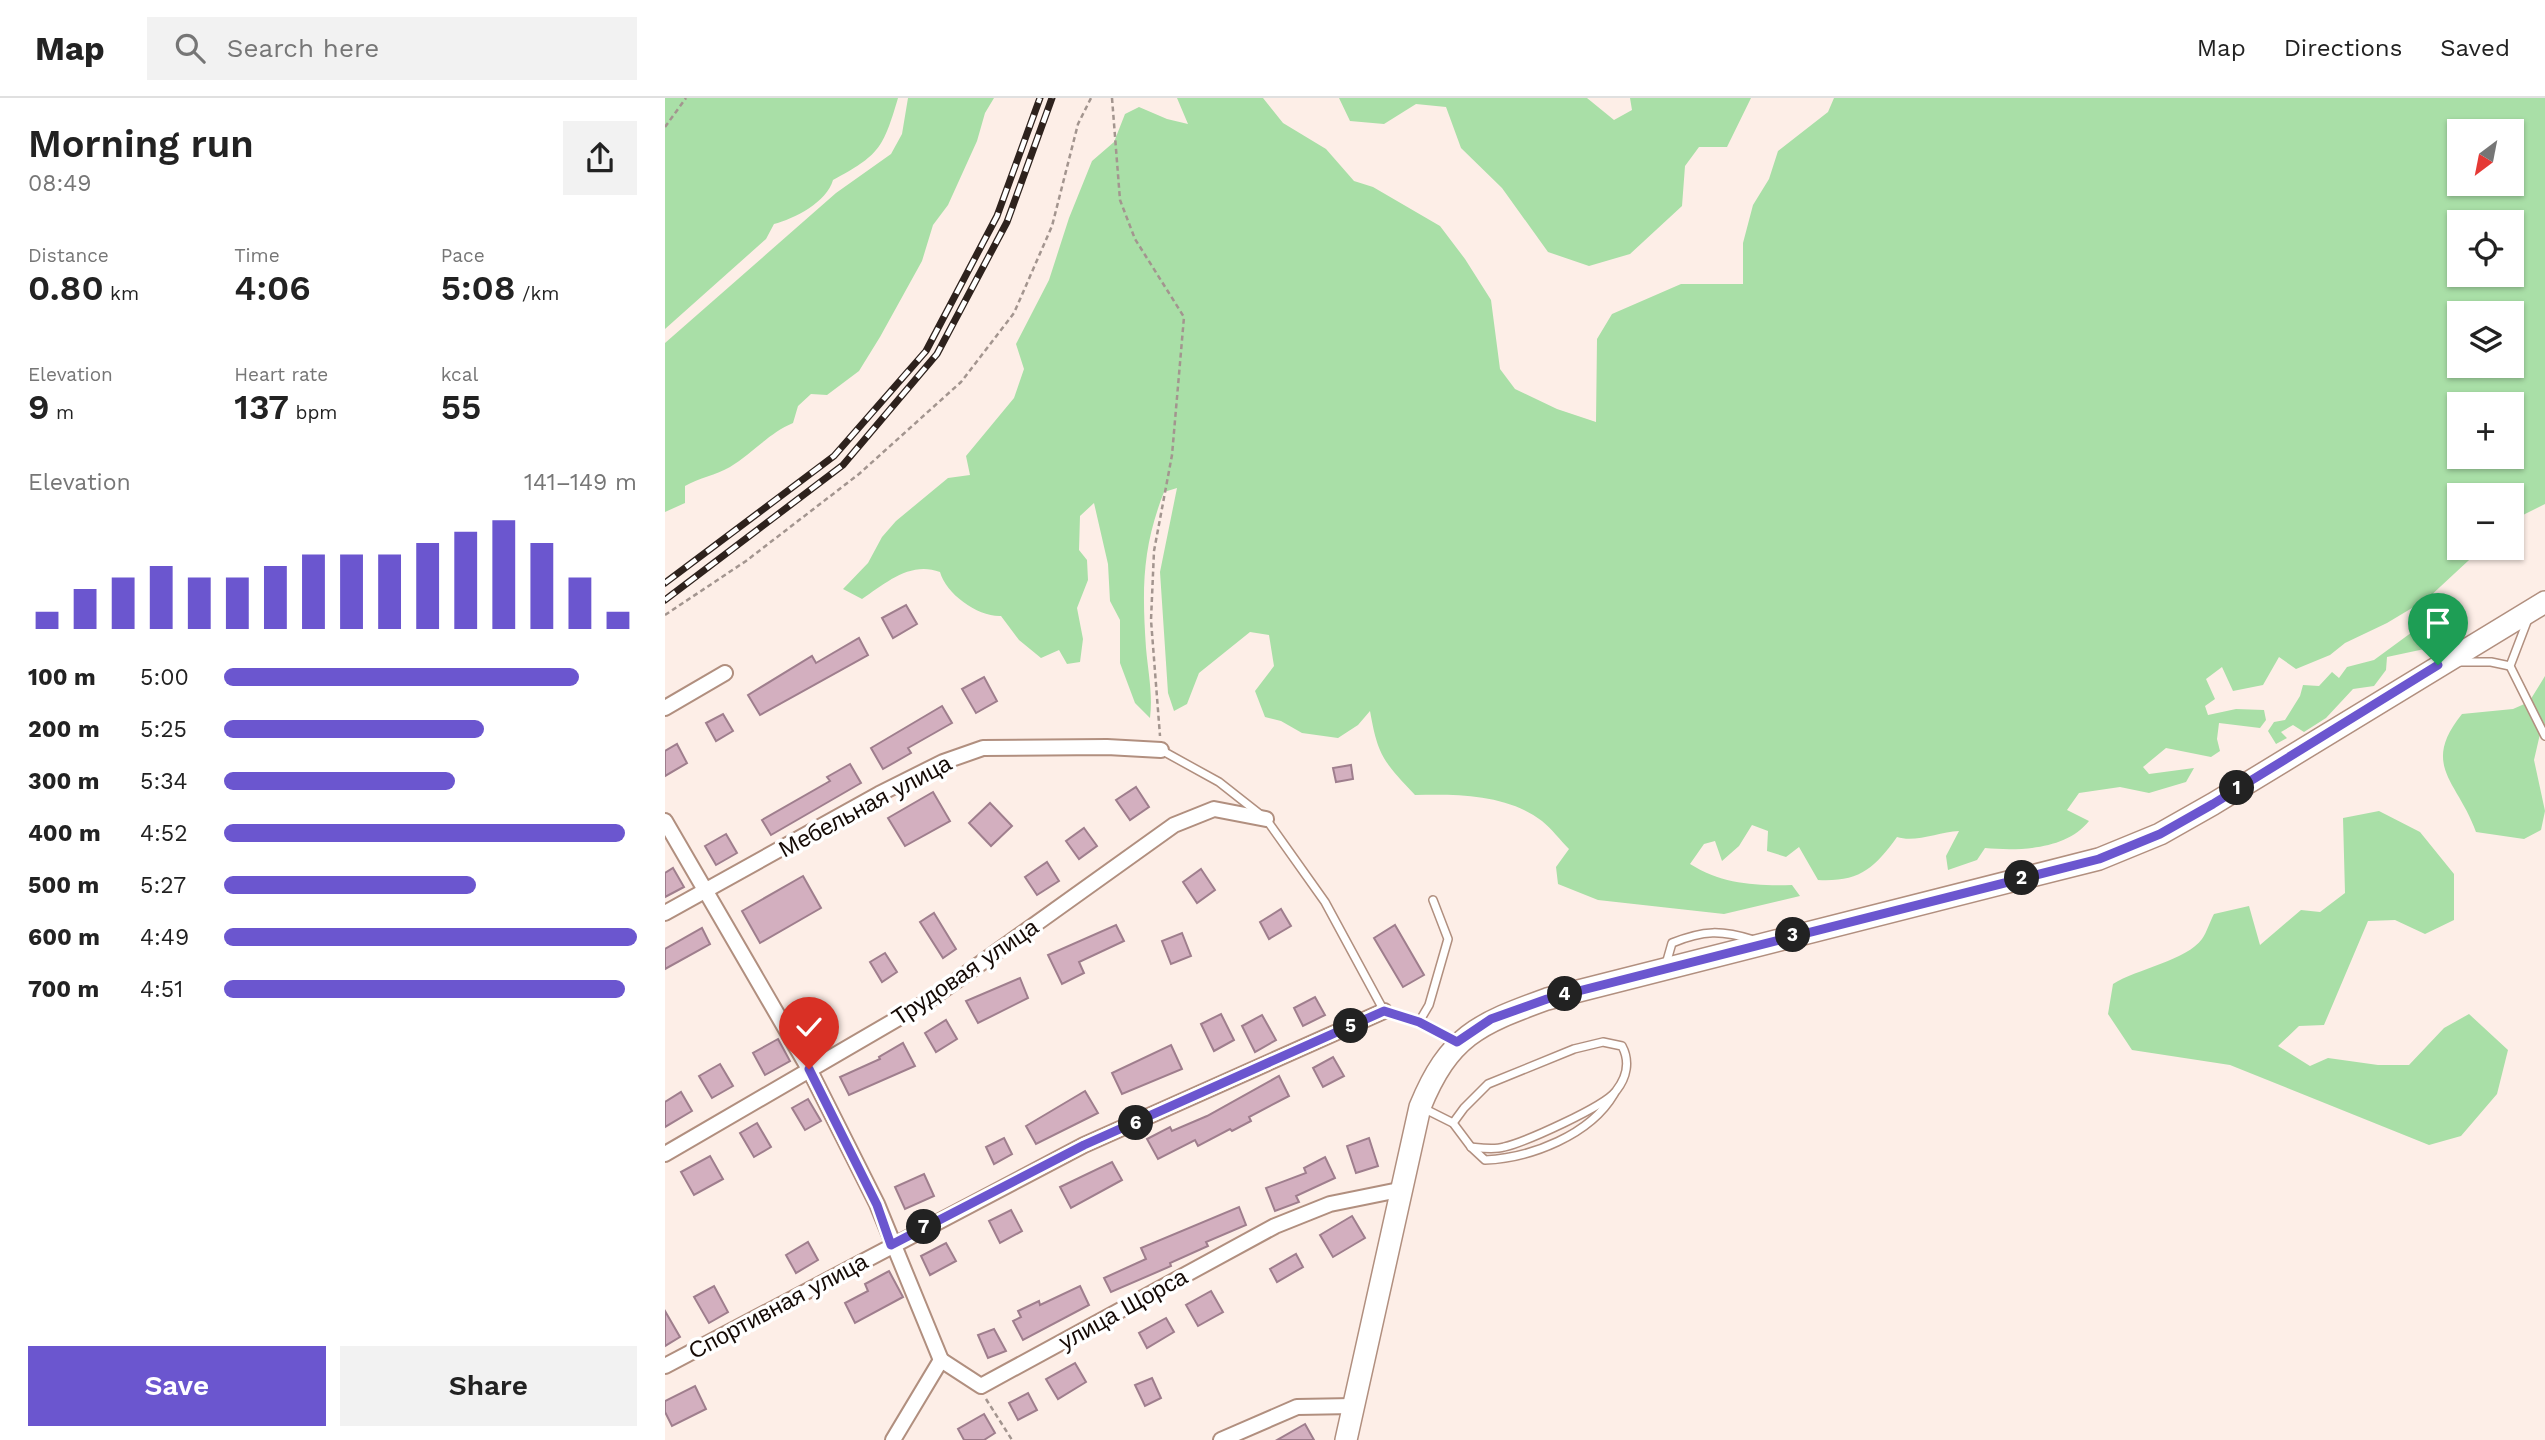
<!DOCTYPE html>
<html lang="en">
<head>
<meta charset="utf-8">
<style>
  body { margin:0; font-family:"Work Sans",sans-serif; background:#f2f2f2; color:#222; height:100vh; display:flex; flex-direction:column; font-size:26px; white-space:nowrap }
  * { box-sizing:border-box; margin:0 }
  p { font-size:23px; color:#767676 }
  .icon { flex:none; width:38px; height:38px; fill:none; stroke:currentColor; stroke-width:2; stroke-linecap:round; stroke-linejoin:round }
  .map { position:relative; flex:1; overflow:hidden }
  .side { display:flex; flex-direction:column; background:#fff; width:665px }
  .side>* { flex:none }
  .needle { width:46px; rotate:212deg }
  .controls { position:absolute; left:1782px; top:21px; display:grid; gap:14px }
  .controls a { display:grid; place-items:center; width:77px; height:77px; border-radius:0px; background:#fff; box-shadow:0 2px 5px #0004; font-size:35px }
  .pin { position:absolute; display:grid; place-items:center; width:60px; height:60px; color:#fff; margin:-72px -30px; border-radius:50% 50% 50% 0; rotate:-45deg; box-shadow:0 0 7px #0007 }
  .pin .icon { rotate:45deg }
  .km { position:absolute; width:35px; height:35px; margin:-18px; border-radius:50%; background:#222; color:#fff; font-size:19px; line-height:35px; text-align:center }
  .round { display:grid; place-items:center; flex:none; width:74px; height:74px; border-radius:0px; background:#f2f2f2 }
  .summary { display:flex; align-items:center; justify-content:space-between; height:119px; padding:0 28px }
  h1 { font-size:38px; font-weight:600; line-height:52px }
  .figures { display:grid; grid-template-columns:repeat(3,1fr); gap:10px; height:119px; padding:7px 28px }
  .figures div { display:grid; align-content:center }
  .figures b { font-size:35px; font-weight:600 }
  .figures small { font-size:19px; font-weight:400 }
  .figures p { font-size:19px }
  .chart { height:196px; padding:14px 28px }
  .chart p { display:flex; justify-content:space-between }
  .chart svg { width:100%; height:126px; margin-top:7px; stroke:#6b56cf; stroke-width:6 }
  .cta { display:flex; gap:14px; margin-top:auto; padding:14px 28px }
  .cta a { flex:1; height:80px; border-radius:0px; background:#6b56cf; color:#fff; font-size:28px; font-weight:600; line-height:80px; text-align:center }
  .cta a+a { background:#f2f2f2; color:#222 }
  ul { padding:0 28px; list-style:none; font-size:23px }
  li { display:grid; grid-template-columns:112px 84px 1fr; align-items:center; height:52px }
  li i { height:18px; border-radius:9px; background:#6b56cf }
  header { display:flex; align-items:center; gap:42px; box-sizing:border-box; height:98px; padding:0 35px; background:#fff; border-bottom:2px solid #e0e0e0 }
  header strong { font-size:33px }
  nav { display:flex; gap:38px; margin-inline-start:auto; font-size:24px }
  .search { width:490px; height:63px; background:#f2f2f2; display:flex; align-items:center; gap:18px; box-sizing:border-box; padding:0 24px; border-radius:0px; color:#767676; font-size:26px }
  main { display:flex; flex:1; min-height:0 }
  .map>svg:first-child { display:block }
</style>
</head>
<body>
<header>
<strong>Map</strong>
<div class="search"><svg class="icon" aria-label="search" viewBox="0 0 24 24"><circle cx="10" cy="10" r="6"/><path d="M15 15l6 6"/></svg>Search here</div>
<nav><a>Map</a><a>Directions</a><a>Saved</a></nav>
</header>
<main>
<section class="side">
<div class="summary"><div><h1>Morning run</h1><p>08:49</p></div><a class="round"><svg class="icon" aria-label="share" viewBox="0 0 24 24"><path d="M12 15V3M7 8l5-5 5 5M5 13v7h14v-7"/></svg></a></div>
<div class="figures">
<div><p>Distance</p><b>0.80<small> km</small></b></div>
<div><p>Time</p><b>4:06</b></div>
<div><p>Pace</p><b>5:08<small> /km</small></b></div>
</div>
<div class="figures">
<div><p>Elevation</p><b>9<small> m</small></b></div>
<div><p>Heart rate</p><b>137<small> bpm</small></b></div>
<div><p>kcal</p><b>55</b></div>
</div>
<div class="chart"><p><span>Elevation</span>141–149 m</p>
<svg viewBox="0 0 160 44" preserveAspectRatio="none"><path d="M5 44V38M15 44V30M25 44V26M35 44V22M45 44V26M55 44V26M65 44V22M75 44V18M85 44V18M95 44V18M105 44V14M115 44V10M125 44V6M135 44V14M145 44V26M155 44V38"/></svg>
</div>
<ul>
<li><b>100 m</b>5:00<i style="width:86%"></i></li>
<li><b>200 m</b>5:25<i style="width:63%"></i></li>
<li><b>300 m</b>5:34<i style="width:56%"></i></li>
<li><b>400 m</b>4:52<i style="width:97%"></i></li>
<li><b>500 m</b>5:27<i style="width:61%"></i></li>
<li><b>600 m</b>4:49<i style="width:100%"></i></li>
<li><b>700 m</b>4:51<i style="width:97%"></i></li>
</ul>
<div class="cta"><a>Save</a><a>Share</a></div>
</section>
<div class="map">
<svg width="1880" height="1342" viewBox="0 0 1880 1342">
  <rect width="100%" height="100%" fill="#fdeee7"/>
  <g fill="#a9dfa7" fill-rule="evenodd">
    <path d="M0,0h233c-15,51 -19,57 -65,82 -6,22 -39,39 -59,44l-8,15 -101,90z"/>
    <path d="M243,0h86l-9,15 -8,28 -29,64 -15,20 -11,36 -42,76 -21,34 -32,24 -16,-1 -13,12 -5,17c-24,10 -40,30 -63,44 -14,8 -31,11 -45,19v17l-20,9v-169l171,-150 55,-39 11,-20z"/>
    <path d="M512,0h86l20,25 43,26 28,32 19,6 67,39 25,33 26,41 9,69 15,20 42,20 39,13 1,-83 15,-25 69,-30h62v-41l10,-38 16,-26 9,-28 50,-39 6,-14h711v406l-34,17v-26h-52v53h23l-55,51 -40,24 -42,20 -15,12 -34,14 -17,-12 -16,28 -30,6 -11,-24 -16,12 9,20 -10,7 3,9 28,-6 28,1 2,10 -6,8 -41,-5 -2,16 3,12 -9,6 -45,-9 -23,19 6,7 45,-6 -8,14 -37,11 -29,-6 -41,6 -12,17 22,11c-23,29 -70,30 -104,27l-8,12 -29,10 -2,-14 13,-25c-20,1 -44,12 -62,6 -23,32 -38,45 -79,43l-19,-33 -13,10 -19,-6 1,-20 -16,-6 -13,21 -17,15 -7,-20 -11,3 -14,20c32,20 65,22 102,21l8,11 -76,18 -126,-14 -40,-16 -2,-17 13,-18c-9,-9 -17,-20 -27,-28 -35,-27 -85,-27 -127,-26 -32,-34 -37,-39 -45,-84l-12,14 -20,13 -36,-5 -21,-12 -16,-4 -10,-26 19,-25 -5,-31 -19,-3 -51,41 -12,31 -13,7 -6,-18 -8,-121 17,-84 -13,4c-22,56 -22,97 -18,156 2,24 7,46 4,70l-15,-15 -15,-40v-43l-10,-19 -2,-37 -14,-61 -14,13 -1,34 8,10 1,20 -11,28 6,31 -3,23 -13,2 -8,-14 -18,8 -22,-18 -18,-24c-23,1 -55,-22 -61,-44 -30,-11 -54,11 -78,27l-19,-10 25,-26 14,-26 14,-16 52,-43 22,-3 -4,-19 48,-58 10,-29 -8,-25 33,-64 20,-62 23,-57 22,-19 11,-28 14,-7 28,12 21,5zM1846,33v53h-52v-53zM1846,124v53h-52v-53zM1794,215h52v53h-52zM1846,306v53h-52v-53z"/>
    <path d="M674,0h248l27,22 18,-10 -2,-12h121l-24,49h-28l-14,19 -3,40 -52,48 -41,12 -41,-14 -46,-64 -41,-40 -15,-41 -30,-3 -32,20 -34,-3z"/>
    <path d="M1770,523l13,23 -61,13 -1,13 -12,16 -21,3 -27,29 -22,14 -11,-7 -12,7 6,6 -11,6 -8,-13 6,-9 11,-2 15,-24 3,-11 16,1 13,-14 7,6 8,-11 27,-7 45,-33z"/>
    <path d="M1880,578v60l-5,-2 -6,26 11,51 -4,19 -17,9 -48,-7c-18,-51 -56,-66 -14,-118l51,-5 16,-7z"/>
    <path d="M1714,713l41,21 34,42v46l-29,14 -30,-14 -27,1 -44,104 -25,1 -21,20 32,20 18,-8 50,7h31l35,-37 25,-14 39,36 -11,44 -36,42 -32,9 -199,-80 -98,-15 -24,-36 5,-30c24,-15 74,-24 89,-45 5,-7 8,-18 12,-25l35,-8 11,39 41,-35 19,2 25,-19 -2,-75z"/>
  </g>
  <g fill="#d3afbf" stroke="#9f7e8d" stroke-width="2">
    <path d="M241,507l11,19 -24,14 -11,-20z"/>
    <path d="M194,540l9,17 -108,60 -12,-20 64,-39 4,7z"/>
    <path d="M319,579l13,24 -21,12 -14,-24z"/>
    <path d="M277,608l10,17 -44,25 3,5 -28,16 -12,-21z"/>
    <path d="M58,616l10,17 -17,10 -10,-18z"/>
    <path d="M12,646l10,19 -22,13v-25z"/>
    <path d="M185,666l11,19 -90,52 -9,-15 68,-39 -3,-4z"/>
    <path d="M686,667l2,14 -17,3 -3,-14z"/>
    <path d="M471,689l13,20 -19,13 -14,-20z"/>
    <path d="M268,694l17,29 -45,25 -17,-28z"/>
    <path d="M325,705l22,23 -21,20 -22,-23z"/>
    <path d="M419,730l13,18 -18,13 -13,-18z"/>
    <path d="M61,736l11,19 -21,12 -11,-19z"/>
    <path d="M382,764l12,19 -22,14 -12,-18z"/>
    <path d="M8,770l11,19 -19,10v-24z"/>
    <path d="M536,771l14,21 -18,13 -14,-21z"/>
    <path d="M138,778l18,32 -61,35 -18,-32z"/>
    <path d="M616,811l10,17 -22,13 -9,-17z"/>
    <path d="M269,815l22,36 -13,9 -23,-36z"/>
    <path d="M451,827l8,16 -45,21 5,11 -22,11 -14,-29z"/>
    <path d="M730,827l29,50 -21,12 -29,-49z"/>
    <path d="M37,830l8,16 -45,25v-20z"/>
    <path d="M517,835l9,23 -20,8 -9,-23z"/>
    <path d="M220,855l12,19 -15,10 -12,-20z"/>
    <path d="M355,880l8,20 -50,25 -12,-22z"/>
    <path d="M650,899l10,18 -22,11 -9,-18z"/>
    <path d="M556,916l13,26 -20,11 -13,-27z"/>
    <path d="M597,917l14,25 -21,12 -13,-26z"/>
    <path d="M281,922l11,19 -21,13 -11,-19z"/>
    <path d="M113,941l12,22 -25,14 -12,-22z"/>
    <path d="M238,945l12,23 -66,29 -9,-18 40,-18 -1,-2z"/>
    <path d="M506,947l11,24 -60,25 -10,-21z"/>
    <path d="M668,959l11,19 -21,11 -10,-19z"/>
    <path d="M55,966l13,22 -21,12 -13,-22z"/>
    <path d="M614,978l10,20 -40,21 2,4 -19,10 -2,-2 -32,17 -3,-6 -37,19 -11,-20 23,-12 2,4 35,-15z"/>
    <path d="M420,993l13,22 -62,31 -10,-18z"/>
    <path d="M16,994l11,19 -27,16v-25z"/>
    <path d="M143,1001l13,22 -16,9 -13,-22z"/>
    <path d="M92,1025l14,24 -17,10 -14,-24z"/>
    <path d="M339,1040l8,16 -18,10 -8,-17z"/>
    <path d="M704,1040l9,28 -22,7 -9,-27z"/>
    <path d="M45,1058l13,23 -29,16 -13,-23z"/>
    <path d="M660,1059l10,21 -39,18 3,6 -24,9 -9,-23 40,-15 -2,-5z"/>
    <path d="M447,1064l10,18 -51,28 -11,-21z"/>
    <path d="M259,1076l10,22 -29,13 -10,-22z"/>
    <path d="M574,1109l7,18 -40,17 2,4 -38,17 1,3 -60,26 -7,-14 42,-19 -5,-11z"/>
    <path d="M346,1112l11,21 -22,12 -11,-22z"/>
    <path d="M687,1118l13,22 -32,19 -13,-22z"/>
    <path d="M143,1144l10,18 -22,13 -10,-18z"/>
    <path d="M281,1145l10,18 -26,14 -9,-19z"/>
    <path d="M631,1156l7,13 -26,15 -7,-13z"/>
    <path d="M224,1173l14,26 -48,26 -10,-20 23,-12 -3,-7z"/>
    <path d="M49,1188l14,26 -19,11 -15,-26z"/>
    <path d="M415,1188l9,19 -66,35 -10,-19 8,-4 -3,-6 21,-10 1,4z"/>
    <path d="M546,1193l12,21 -25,14 -12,-21z"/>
    <path d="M0,1213l15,26 -15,9z"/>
    <path d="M501,1220l8,14 -27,16 -8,-15z"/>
    <path d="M329,1231l12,22 -18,7 -10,-23z"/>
    <path d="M410,1265l11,19 -28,17 -12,-20z"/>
    <path d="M487,1280l9,20 -16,8 -10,-21z"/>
    <path d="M30,1288l11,23 -34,17 -7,-14v-11z"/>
    <path d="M363,1295l9,17 -19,10 -9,-17z"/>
    <path d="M319,1316l11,19 -11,7h-20l-6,-11z"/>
    <path d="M640,1326l9,16h-37z"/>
  </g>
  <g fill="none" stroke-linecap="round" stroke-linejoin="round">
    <g stroke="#b18f7f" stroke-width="10">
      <g id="lane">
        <path d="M1863,521l-18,47 35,70"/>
        <path d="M1795,564h31l19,4"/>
        <path d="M496,652l58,32 47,37 59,83 59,109 35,11 37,19"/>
        <path d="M1001,866l6,-21c32,-13 49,-13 82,-3"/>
        <path d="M754,924l10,-17 19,-66 -15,-39"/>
        <path d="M758,1010l30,15 18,24 14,13c46,-2 105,-25 129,-66"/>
        <path d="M788,1025l11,-15 24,-24 86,-35 29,-7 19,4c8,15 5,31 -6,45 -12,16 -91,51 -112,56 -10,3 -23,1 -33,0"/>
      </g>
    </g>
    <g stroke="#b18f7f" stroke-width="18">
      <g id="street">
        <path d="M0,610l60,-35"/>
        <path d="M0,723l144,248 68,135 64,156"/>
        <path d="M0,815l214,-119 64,-32 40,-14 124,-1 54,3"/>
        <path d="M0,1056l263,-153 246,-176 40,-16 52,10"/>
        <path d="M0,1268l419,-221 300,-134"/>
        <path d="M228,1342l48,-80 40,26 294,-160 55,-22 69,-14"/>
        <path d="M556,1342l76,-33 56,-1"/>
      </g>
    </g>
    <g stroke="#b18f7f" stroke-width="24">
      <path id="secondary" d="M681,1342l74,-333c29,-71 58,-83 127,-108l552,-140 61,-25 53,-30 332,-202"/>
    </g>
    <g stroke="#a3958f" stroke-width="2.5" stroke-dasharray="5 3.5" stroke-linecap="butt">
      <path d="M447,0l8,102 15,39 49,78 -12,138 -18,96 -3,69 9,116"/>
      <path d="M0,29l21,-29"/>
      <path d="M0,517l81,-54 113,-87 102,-92 53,-69 38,-87 26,-102 13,-26"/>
      <path d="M321,1301l26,41"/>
    </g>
    <use href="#lane" stroke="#fff" stroke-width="7"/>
    <use href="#street" stroke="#fff" stroke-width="14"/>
    <use href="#secondary" stroke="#fff" stroke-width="21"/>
    <g stroke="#2e221d" stroke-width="7">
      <g id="rail">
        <path d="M0,485l169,-127 92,-105 71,-135 43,-118"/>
        <path d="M0,502l178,-135 94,-111 70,-132 45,-124"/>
      </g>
    </g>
    <use href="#rail" stroke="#fff" stroke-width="4.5" stroke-dasharray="13" stroke-linecap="butt"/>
  </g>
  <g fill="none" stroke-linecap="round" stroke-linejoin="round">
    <g stroke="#fff" stroke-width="14">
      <path id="route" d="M144,971l68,136 14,40 193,-100 300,-134 35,11 38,20 34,-23 56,-20 552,-140 61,-25 53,-30 225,-139"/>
    </g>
    <use href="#route" stroke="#6b56cf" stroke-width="9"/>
  </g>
  <g text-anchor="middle" stroke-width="7" stroke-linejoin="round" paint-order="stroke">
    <g font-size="23" fill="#150a05" stroke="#fff">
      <text transform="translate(200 708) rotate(-28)" y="8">Мебельная улица</text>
      <text transform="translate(300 874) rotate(-34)" y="8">Трудовая улица</text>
      <text transform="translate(113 1208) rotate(-28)" y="8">Спортивная улица</text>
      <text transform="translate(458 1211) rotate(-29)" y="8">улица Щорса</text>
    </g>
  </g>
</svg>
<div class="controls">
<a><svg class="needle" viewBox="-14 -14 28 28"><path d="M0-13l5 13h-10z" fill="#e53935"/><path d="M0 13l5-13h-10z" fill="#767676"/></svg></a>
<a><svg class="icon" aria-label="locate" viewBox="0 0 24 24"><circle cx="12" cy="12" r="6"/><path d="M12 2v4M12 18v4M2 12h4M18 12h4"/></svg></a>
<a><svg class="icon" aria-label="layers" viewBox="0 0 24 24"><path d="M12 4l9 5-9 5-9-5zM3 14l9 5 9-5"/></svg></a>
<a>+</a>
<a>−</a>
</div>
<div class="pin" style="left:1773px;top:567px;background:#1e9e55"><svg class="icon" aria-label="arrive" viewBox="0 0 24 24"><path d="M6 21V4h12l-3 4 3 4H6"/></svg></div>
<div class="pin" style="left:144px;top:971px;background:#d93025"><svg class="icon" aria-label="check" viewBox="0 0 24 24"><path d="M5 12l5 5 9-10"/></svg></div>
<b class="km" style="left:1572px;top:690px">1</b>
<b class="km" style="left:1357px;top:780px">2</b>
<b class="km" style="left:1128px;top:837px">3</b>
<b class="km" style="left:900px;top:896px">4</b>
<b class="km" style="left:686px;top:928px">5</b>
<b class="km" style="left:471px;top:1025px">6</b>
<b class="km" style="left:259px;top:1129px">7</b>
</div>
</main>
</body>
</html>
